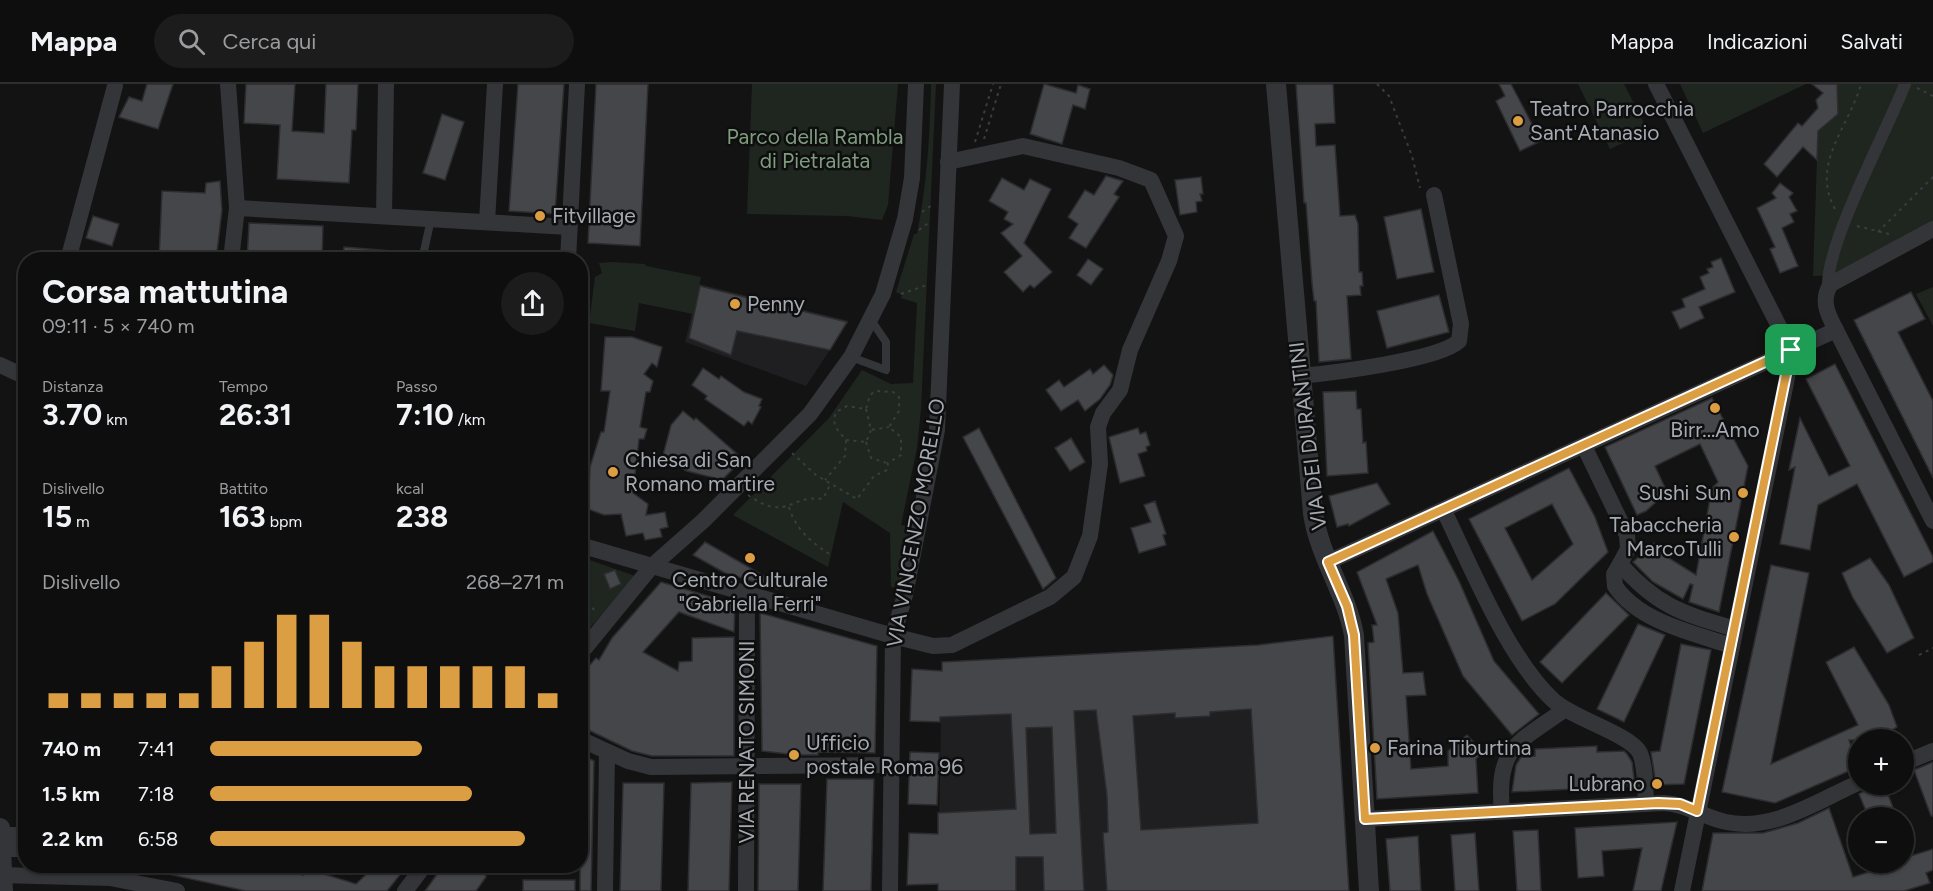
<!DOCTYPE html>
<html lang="it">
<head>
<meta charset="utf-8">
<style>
  body { margin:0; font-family:Figtree,sans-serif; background:#1c1c1d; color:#f1f3f6; height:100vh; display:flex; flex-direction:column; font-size:22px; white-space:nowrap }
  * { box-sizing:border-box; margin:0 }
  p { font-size:20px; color:#9b9c9e }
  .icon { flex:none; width:33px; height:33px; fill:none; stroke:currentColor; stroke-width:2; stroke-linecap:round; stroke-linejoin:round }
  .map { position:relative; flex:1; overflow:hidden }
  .drawer { position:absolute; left:18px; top:168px; width:570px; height:621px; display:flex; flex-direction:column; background:#0e0e0f; border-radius:24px; box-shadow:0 2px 4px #0004,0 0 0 2px #2e2e2f }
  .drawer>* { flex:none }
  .tools { position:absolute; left:1848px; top:645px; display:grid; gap:12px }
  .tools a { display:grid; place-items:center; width:66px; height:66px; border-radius:50%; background:#0e0e0f; box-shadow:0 2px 4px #0004,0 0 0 2px #2e2e2f; font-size:30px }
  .pin { position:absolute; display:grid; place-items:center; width:51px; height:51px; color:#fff; margin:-26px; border-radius:12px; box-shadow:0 3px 9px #0006 }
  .round { display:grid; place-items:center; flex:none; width:63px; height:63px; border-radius:32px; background:#1c1c1d }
  .overview { display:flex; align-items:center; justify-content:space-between; height:102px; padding:0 24px }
  h1 { font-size:33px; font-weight:700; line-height:45px }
  .figures { display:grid; grid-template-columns:repeat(3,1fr); gap:9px; height:102px; padding:6px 24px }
  .figures div { display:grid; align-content:center }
  .figures b { font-size:30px; font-weight:700 }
  .figures small { font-size:16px; font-weight:400 }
  .figures p { font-size:16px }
  .chart { height:168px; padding:12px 24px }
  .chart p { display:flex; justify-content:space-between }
  .chart svg { width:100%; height:108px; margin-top:6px; stroke:#dc9e42; stroke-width:6 }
  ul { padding:0 24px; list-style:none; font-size:20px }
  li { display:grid; grid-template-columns:96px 72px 1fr; align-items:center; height:45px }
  li i { height:15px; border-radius:8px; background:#dc9e42 }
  header { display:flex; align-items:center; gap:36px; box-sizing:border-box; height:84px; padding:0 30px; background:#0e0e0f; border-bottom:2px solid #2e2e2f }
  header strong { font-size:28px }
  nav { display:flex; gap:33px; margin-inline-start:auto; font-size:21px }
  .search { width:420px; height:54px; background:#1c1c1d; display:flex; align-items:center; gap:15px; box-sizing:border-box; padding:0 21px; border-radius:33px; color:#9b9c9e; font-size:22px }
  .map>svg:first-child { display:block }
</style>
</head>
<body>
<header>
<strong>Mappa</strong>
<div class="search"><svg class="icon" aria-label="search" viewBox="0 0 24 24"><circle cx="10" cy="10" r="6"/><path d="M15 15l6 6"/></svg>Cerca qui</div>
<nav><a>Mappa</a><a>Indicazioni</a><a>Salvati</a></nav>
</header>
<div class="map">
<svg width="1933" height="807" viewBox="0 0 1933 807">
  <rect width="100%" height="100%" fill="#131314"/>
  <g fill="#1f1f21">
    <path d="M699,200l150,37 -43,65 -121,-44z"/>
    <path d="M1333,552l16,255h-411l4,-229 316,-17z"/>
  </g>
  <g fill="#1f2620">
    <path d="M752,0h146l-10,121 -6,15 -35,-4 -100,-2z"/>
    <path d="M931,0h5l-15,325 -4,39 -16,77 8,1 -11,62 -7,-1 -1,-54 -47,-31 -15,65 -95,-52 96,-97 33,-48 29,14 22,-1 4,-80 -16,-5 1,-3 -6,-3 18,-58h3c10,-50 13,-99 14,-150z"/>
    <path d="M1578,0h46l24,47 -38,18z"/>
    <path d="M1680,0h126l-103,49z"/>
    <path d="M1837,0h96v139l-93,52 -27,1 5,-145 20,-17z"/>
    <path d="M611,178l34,2 1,2 55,11 -8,37 -54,-11 -4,28 -46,-8 6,-46 7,-4 -3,-10z"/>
    <path d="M1933,203v39l-17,-32z"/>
    <path d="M581,473l57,20 -57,60z"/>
  </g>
  <g fill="#454649" stroke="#2d2d30" stroke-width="1.5" fill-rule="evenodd">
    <path d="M147,0h26l-15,45 -39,-12 10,-20 13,4z"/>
    <path d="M246,0h49l-3,47 32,2 2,-49h32l-2,46h-4l-3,53 -72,-4 3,-54 -36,-2z"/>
    <path d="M518,0h46l-9,130 -46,-3z"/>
    <path d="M596,0h52l-8,162 -52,-3z"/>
    <path d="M1044,0l32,9 2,-8 12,4 -5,20 -12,-4 -11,39 -32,-10z"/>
    <path d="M1296,0h37l2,39 -20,1 1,22 19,-1 5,71 15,-1 3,9 1,48h3l1,14h-3l1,9 -14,1 4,63 -32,3 -3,-61h-2l-2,-18 -6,-80h-2z"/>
    <path d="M1499,0h12l30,57 -21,10 -24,-50 9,-5z"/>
    <path d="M1812,0h25l1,30 -20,17 -1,29 -14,-13 -26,30 -13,-13 34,-41 4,3 16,-18 -2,-8 7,-7z"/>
    <path d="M442,30l22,8 -19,58 -22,-7z"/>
    <path d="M1106,92l17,5 -9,13 5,3 -33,51 -17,-10 9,-14 -10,-7 17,-27 9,5z"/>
    <path d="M1201,93l2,17h-3l2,7 -6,1 1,10 -17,3 -5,-35z"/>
    <path d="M1002,94l22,12 6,-11 21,10 -27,54 28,29 -18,16 -4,-3 -7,7 -19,-20 18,-16 -21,-23 12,-9 -9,-5 4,-7 -19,-11z"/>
    <path d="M220,97l2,29 -6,50h-57l3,-69 43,2 1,-10z"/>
    <path d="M1780,99l13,10 -4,4 8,14 -7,3 4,8 -12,6 16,38 -18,7 -10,-24 5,-2 -18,-39 19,-10 -4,-5z"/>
    <path d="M1421,125l13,63 -37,7 -13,-62z"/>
    <path d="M93,132l26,8 -7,22 -26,-8z"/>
    <path d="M249,139l74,3 -1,34h-75z"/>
    <path d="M344,163l48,4 -1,9h-48z"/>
    <path d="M1721,174l14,34 -36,15 5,11 -24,11 -8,-17 13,-5 -3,-8 23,-10 -5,-12 9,-4 -2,-4 6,-2 -2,-5z"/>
    <path d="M1088,175l15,10 -12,16 -14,-10z"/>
    <path d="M700,202l147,36 -17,28 -93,-19 -6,24 -42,-17z"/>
    <path d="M1911,208l14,27 -27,13 35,69v77l-79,-158z"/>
    <path d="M1439,211l10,37 -62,16 -10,-37z"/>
    <path d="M605,253h27l30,10 -5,20 -5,-4 -8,11 9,7 -3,11h-4l-6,35 7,2 -3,10h-5l-6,54 15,11 -2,11 19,-3 3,15 -8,2 2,8 -17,3 -2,-7 -17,3 -5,-22 -17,1 -16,-6 2,-42 11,-35h3l6,-41h-9z"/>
    <path d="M1835,280l98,193v5l-29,15 -47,-93 -39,21 -8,45 -30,-6 15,-77 -6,3 11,-52 29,58 21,-10 -44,-87z"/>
    <path d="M1104,281l9,10 -3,10 -10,14 -15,12 -7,-11 -17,11 -15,-21 13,-10 5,7 26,-18 3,5z"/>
    <path d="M703,284l16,11 2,-3 23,16 18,7 -3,7 2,1 -9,17 -4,-3 -4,5 -39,-27 2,-3 -15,-11z"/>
    <path d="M1356,307l1,18h4l2,34 3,-1 2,31 -41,3 -4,-84z"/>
    <path d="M1712,314l36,68 -29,146 -30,-10 4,-17 -3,-1 -7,15 -30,-17 -20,-20 21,-19 10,12 32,20 16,-87 6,-6 -18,-38 -45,22 12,26 -21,19 -9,4 -32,-68z"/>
    <path d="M683,327l11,9 2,-2 47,41 -21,21 -35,-9 -25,-12 9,-34z"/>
    <path d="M979,344l77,150 -13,11 -80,-152z"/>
    <path d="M1138,344l2,6 6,-2 4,13 -4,2 1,4 -9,3 7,22 -25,7 -11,-46z"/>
    <path d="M1071,354l14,24 -15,9 -15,-23z"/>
    <path d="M1569,384l26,49 13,35 -53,52 -33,17 -53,-102zM1552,420l21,40 -41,36 -27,-52z"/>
    <path d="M1377,399l13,21 -41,22 -1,-2 -11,3 -8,-31z"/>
    <path d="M1155,417l11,33 -3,1 3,10 -27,8 -8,-25 20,-6 -7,-17z"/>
    <path d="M1433,447l26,50 35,80 45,53 -27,21 -49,-59 -36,-82 -9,-29 -32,14 12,34 5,60 20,-1 3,23 -20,1 5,73 37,-3v-15l19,-16 16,17 -7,7 2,34 -101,6 -9,-156 6,-1 -2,-17h5l-20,-53z"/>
    <path d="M705,458l75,43 -2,4 -53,-16 -32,-18z"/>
    <path d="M1870,474l19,27 25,53 -27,15 -34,-55 -11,-25z"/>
    <path d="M1771,481l38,8 -38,191 87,-39 -32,-63 28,-15 35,58 8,22 -22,13h-26l9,27 -83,36 -53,-11z"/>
    <path d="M615,486l6,14 -11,5 -6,-15z"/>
    <path d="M661,498l74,22 -1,28 -55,-20 -36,40 35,19 1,-9 13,-1v-23l42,-1v119h-82l-20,-5 -52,-25v-50l16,-18 3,2 13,-22z"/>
    <path d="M1606,509l23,22 -67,68 -22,-21z"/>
    <path d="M760,529l117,33 -2,107 -57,-1v3h-22l-34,-4z"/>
    <path d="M1638,540l27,11 -41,87 -27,-13z"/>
    <path d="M1333,552l16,255h-242l-4,-58 5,-1 -1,-36 -11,-86 -22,1 10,180h-40l-1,-34h-27v34h-78v-7l-31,1 2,-52 29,1v-21l78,-4 -5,-95 -71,3v5l-30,-1 2,-52 30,2v-9l316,-17zM1251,625l7,114 -117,7 -8,-114 42,-3v5l35,-2v-4zM1052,643l4,106 -26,1 -4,-106z"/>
    <path d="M1681,560l30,6 -27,134 -28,1 -5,-33 9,-1z"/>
    <path d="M1597,662v6l27,-1 3,3 5,8 3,24 -123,6 4,-27 5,-8 14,-1v-7z"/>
    <path d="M910,668l29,1 -2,52 -29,-1z"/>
    <path d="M580,670l14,7 -3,130h-11z"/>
    <path d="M1933,678v54h-2l-17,-46z"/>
    <path d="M827,695h47l-3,112h-48z"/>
    <path d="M732,698l-3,109h-41l3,-108z"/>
    <path d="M623,699h41l-3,108h-41z"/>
    <path d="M759,700h42l-3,107h-40z"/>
    <path d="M1876,700h8l13,34h-28l-10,-24z"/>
    <path d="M1829,724l24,69 32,-10 -2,-5h21v-4l29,-9v21l-7,3 4,10 -26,8h-202l11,-58h50l35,-10z"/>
    <path d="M1677,738l-16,69h-28l9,-43 -40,3 2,25 -26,2 -3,-50z"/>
    <path d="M1538,746l3,61h-24l-4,-60z"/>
    <path d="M1475,749l4,58h-24l-4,-56z"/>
    <path d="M1418,752l3,55h-31l-4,-52z"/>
    <path d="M155,782h111l37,9v-5l21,4 32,10 19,-18h32l-20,25h-141l-92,-20z"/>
    <path d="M443,782h42l1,11 -10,14h-51z"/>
    <rect x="523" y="796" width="52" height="11"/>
  </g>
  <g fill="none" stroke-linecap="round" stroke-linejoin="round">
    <g stroke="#3a3c3f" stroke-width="2" stroke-dasharray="3 4.5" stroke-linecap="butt">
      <path d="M1377,0l12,12 23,60 8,32"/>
      <path d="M1917,4l16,8"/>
      <path d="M984,55l17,-55"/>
      <path d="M975,58l18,-58"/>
      <path d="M1835,125c-25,-45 14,-82 26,-125"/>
      <path d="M922,128l10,-7"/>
      <path d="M1857,142l32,8"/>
      <path d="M919,146l12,-9"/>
      <path d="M1878,148l55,-55"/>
      <path d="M901,210l26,-9"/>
      <path d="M866,325l5,21 18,-3"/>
      <path d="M846,356l20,2 5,-12"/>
      <path d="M866,358l5,16 16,5"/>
      <path d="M792,369l24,22 41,24 17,-23 13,-6 1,-7 13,-8v-18l-12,-10 10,-16v-14l-6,-5 -18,-1 -5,4 -4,14 -19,-3 -11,6c-5,14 2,18 10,28l-1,16 -20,24"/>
      <path d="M748,411c40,28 41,-1 75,4l8,-16"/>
      <path d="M789,423c6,22 23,36 42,48"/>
      <path d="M580,515l16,12"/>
      <path d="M1919,571l14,-7"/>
    </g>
    <g stroke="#343538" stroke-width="8">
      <path d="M422,176l9,-41"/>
      <path d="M851,273l35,13v-28l-15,-22"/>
    </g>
    <path stroke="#343538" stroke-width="12" d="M1828,203c-2,-44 59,-156 77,-203"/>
    <g stroke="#343538" stroke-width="16">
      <path d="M228,0l9,124 -6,52"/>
      <path d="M1656,0l135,266"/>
      <path d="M237,124l332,19"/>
      <path d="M384,131l2,-131"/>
      <path d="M487,138l8,-138"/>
      <path d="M68,176l47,-174"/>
      <path d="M568,176l9,-176"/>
      <path d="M1836,246l97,191"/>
      <path d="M0,281l26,12"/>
      <path d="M1300,292c32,-3 139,-16 159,-35l2,-17 -27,-129"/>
      <path d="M1584,362l43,89 1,14 -8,15c38,43 62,49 115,65"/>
      <path d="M1444,427c28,57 64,148 110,190 20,18 76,33 86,52 6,15 5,35 6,50"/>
      <path d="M580,461l313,91 40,10 19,-1 98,-48 24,-20 16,-41 10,-72 -2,-37 5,-14 17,-23 10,-40 39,-89 7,-25 -25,-56 -32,-12 -96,-22 -75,16"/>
      <path d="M1328,478l508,-232c-8,-15 -16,-30 -5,-46l102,-55"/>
      <path d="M1620,480l-6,10 1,12c24,36 78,47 117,60"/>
      <path d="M580,570l72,-88 51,-45 107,-107 41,-57 32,-63 22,-75 7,-41 4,-94"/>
      <path d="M580,655l48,22 23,6 241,-2"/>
      <path d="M1904,679l29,-12"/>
      <path d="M1502,728c-6,-64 14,-68 62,-102"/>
      <path d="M1365,735l299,-16c23,1 41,15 62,19 47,10 91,-21 132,-39"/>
      <path d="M0,751h26"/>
      <path d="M1,765h25"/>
      <path d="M0,791l110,3 67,13"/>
      <path d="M405,807l19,-25"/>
      <path d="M605,807l2,-139"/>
      <path d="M746,807l1,-297"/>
      <path d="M890,807l3,-255 12,-41 32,-165 15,-346"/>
      <path d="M1682,807l105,-513 4,-28"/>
    </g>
    <g stroke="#343538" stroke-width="20">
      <path d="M1276,0l37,429c6,43 33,79 41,122l15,256"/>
      <path d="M0,744l3,63"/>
    </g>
  </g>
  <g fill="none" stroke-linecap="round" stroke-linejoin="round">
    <g stroke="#fff" stroke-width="12">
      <path id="route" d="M1791,266l-94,461 -17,-7 -22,-1 -293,16 -11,-184 -7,-29 -19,-44z"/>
    </g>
    <use href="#route" stroke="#dc9e42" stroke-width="8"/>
  </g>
  <g fill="#dc9e42" stroke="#0e0e0f" stroke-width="2">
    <circle cx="1518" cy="37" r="6"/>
    <circle cx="540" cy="132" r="6"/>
    <circle cx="735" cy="220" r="6"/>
    <circle cx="1715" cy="324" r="6"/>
    <circle cx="613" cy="388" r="6"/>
    <circle cx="1743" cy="409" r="6"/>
    <circle cx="1734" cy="453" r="6"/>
    <circle cx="750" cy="474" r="6"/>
    <circle cx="1375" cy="664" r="6"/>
    <circle cx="794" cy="671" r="6"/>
    <circle cx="1657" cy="700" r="6"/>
  </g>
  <g text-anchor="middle" stroke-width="5" stroke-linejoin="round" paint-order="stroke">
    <g font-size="21" fill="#a6abb3" stroke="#0e0e0f" text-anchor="start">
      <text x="1530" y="32">Teatro Parrocchia<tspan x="1530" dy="24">Sant'Atanasio</tspan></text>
      <text x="552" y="139">Fitvillage</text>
      <text x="747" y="227">Penny</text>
      <text x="1715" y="353" text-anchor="middle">Birr...Amo</text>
      <text x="625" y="383">Chiesa di San<tspan x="625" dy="24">Romano martire</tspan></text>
      <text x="1731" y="416" text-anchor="end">Sushi Sun</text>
      <text x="1722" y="448" text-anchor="end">Tabaccheria<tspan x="1722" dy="24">MarcoTulli</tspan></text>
      <text x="750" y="503" text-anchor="middle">Centro Culturale<tspan x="750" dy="24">"Gabriella Ferri"</tspan></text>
      <text x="806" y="666">Ufficio<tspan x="806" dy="24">postale Roma 96</tspan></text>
      <text x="1387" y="671">Farina Tiburtina</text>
      <text x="1645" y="707" text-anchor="end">Lubrano</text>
    </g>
    <g font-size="21" fill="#7f9c7f" stroke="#0e0e0f">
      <text x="815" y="60">Parco della Rambla<tspan x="815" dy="24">di Pietralata</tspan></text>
    </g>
    <g font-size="21" fill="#a6abb3" stroke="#0e0e0f">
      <text transform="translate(1308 352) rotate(-97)" y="7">VIA DEI DURANTINI</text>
      <text transform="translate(916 439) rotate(-80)" y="7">VIA VINCENZO MORELLO</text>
      <text transform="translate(747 658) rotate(-90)" y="7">VIA RENATO SIMONI</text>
    </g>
  </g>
</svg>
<div class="tools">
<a>+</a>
<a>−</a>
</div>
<div class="pin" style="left:1791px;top:266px;background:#1e9e55"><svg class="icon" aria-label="arrive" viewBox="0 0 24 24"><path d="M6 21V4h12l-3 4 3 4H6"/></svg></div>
<section class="drawer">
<div class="overview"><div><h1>Corsa mattutina</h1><p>09:11 · 5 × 740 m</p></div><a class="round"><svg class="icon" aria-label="share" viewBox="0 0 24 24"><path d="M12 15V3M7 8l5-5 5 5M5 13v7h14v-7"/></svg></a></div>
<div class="figures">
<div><p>Distanza</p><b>3.70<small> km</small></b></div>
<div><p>Tempo</p><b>26:31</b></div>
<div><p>Passo</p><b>7:10<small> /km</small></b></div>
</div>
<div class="figures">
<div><p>Dislivello</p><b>15<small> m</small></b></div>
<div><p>Battito</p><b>163<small> bpm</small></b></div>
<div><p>kcal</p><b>238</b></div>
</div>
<div class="chart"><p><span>Dislivello</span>268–271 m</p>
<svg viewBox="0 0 160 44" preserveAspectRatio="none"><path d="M5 44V38M15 44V38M25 44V38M35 44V38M45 44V38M55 44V27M65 44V17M75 44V6M85 44V6M95 44V17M105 44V27M115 44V27M125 44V27M135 44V27M145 44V27M155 44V38"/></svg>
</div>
<ul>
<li><b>740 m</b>7:41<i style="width:60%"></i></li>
<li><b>1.5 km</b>7:18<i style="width:74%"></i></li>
<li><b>2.2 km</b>6:58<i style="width:89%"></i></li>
</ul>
</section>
</div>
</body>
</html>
